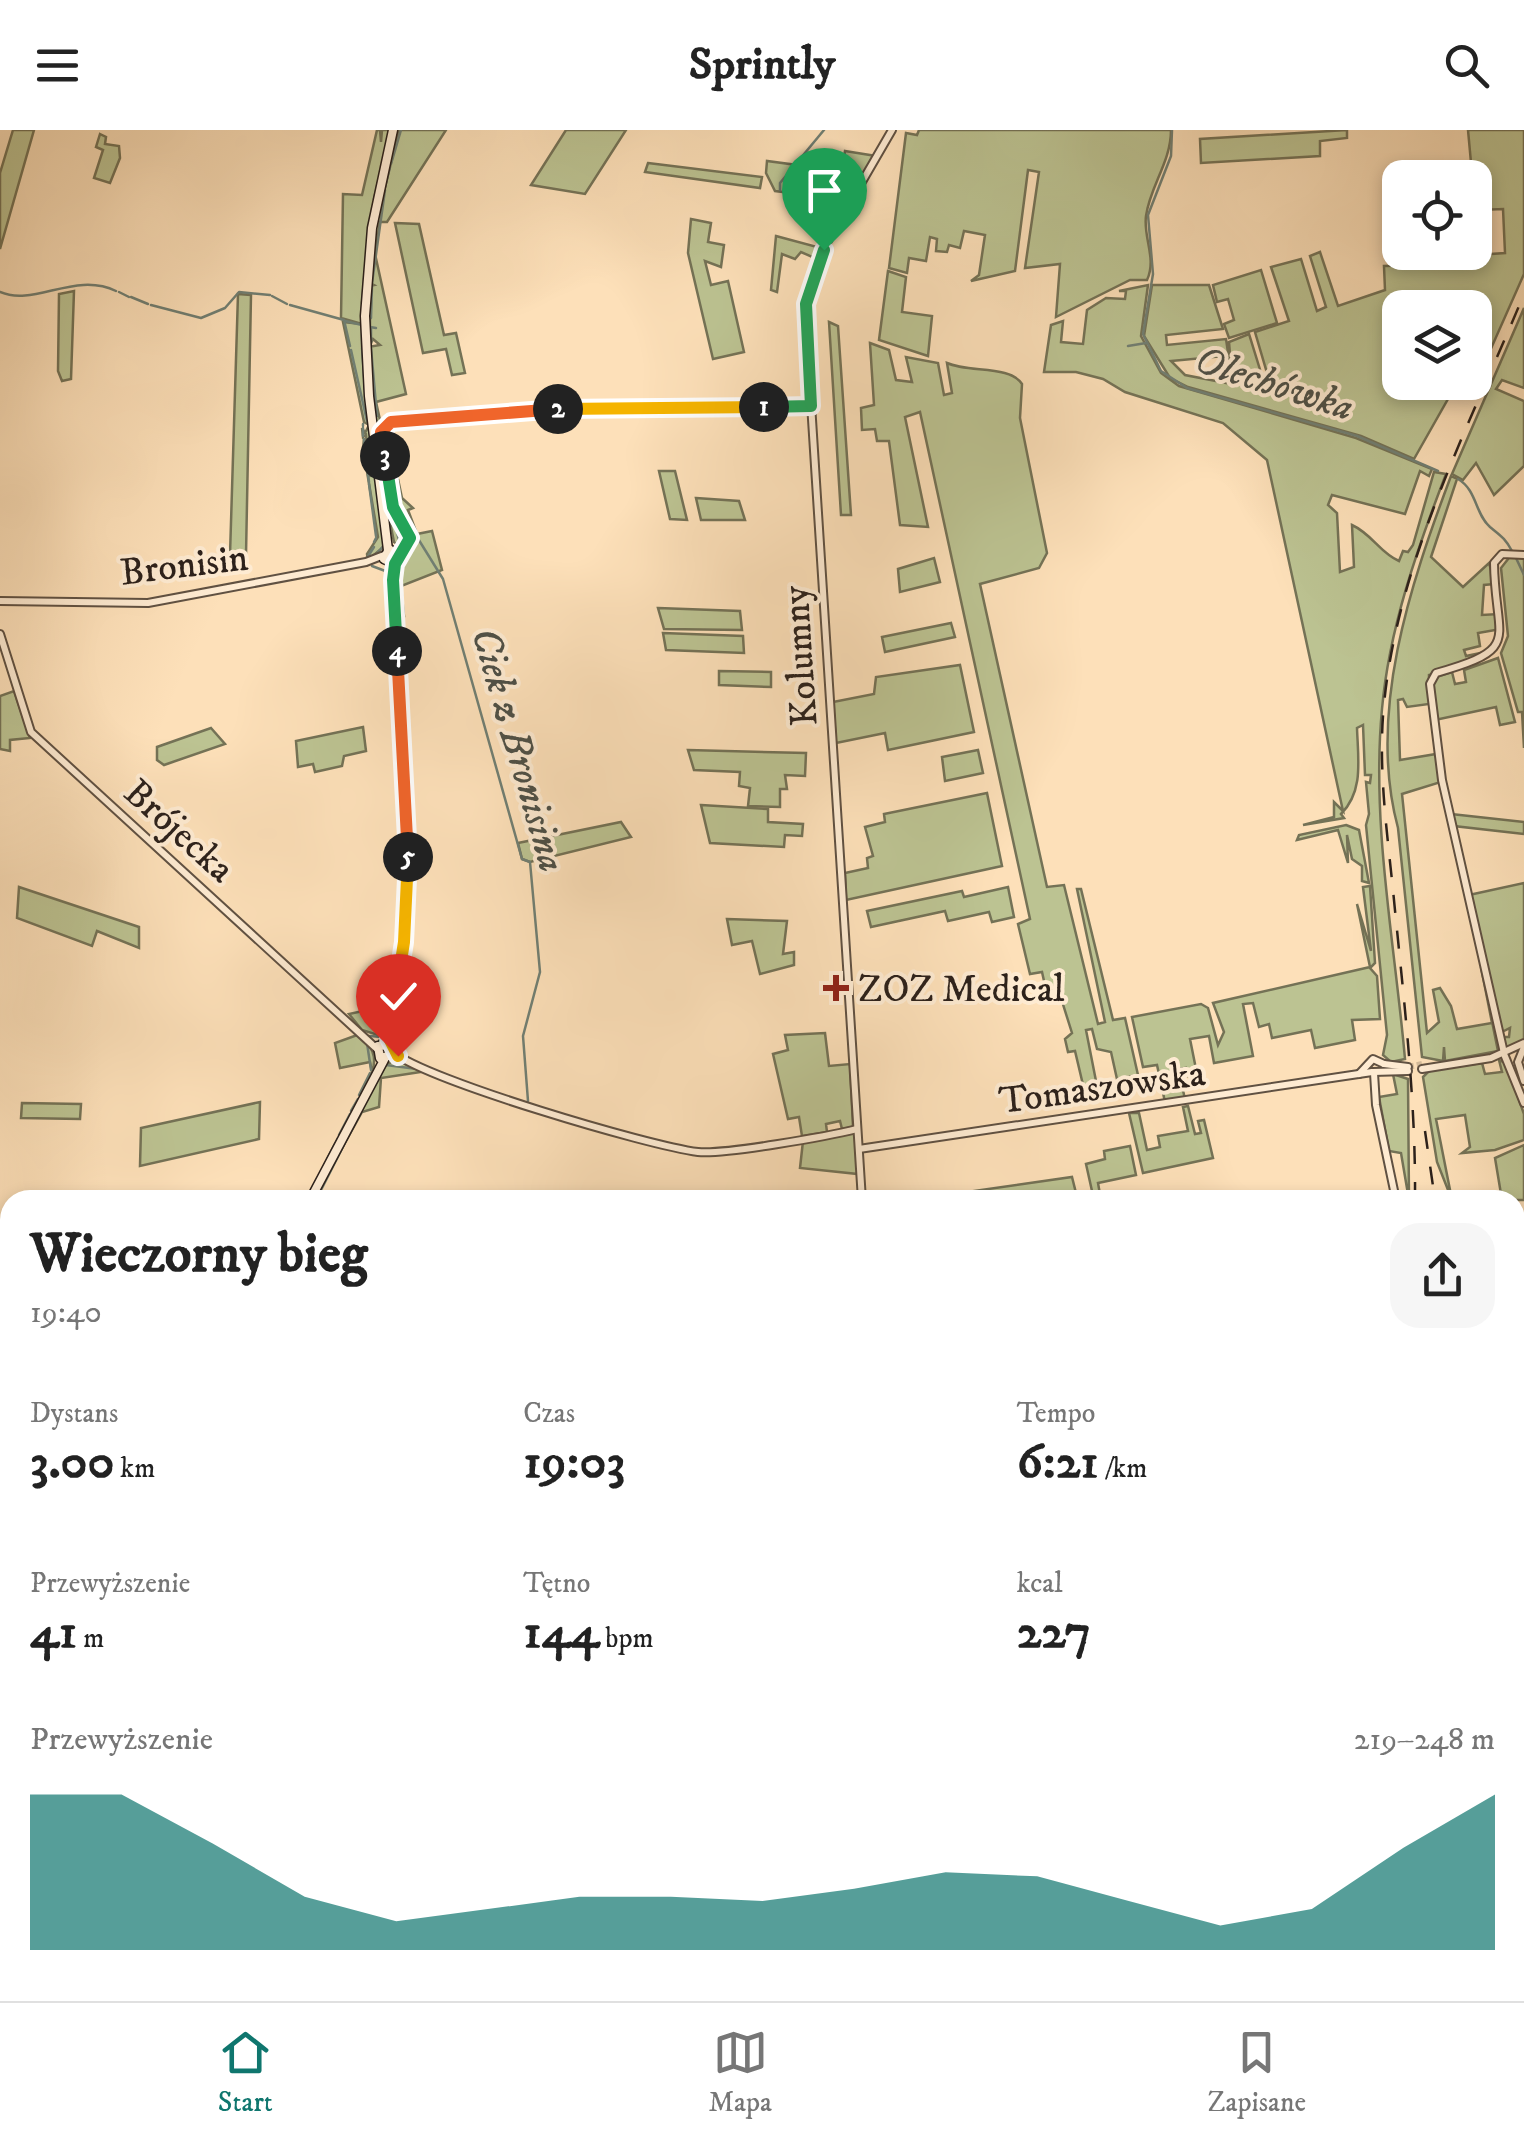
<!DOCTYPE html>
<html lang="pl">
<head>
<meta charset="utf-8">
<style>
  body { margin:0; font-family:"IM FELL DW Pica",serif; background:#f6f6f6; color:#222; height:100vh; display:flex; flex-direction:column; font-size:38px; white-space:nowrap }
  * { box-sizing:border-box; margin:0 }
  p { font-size:32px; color:#767676 }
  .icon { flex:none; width:55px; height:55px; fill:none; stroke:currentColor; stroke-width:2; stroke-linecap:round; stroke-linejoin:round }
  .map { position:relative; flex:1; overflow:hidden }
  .sheet { position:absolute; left:0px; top:1060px; width:1525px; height:812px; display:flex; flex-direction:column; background:#fff; border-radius:30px 30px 0 0; box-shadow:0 5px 15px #0003 }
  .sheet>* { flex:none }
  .buttons { position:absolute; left:1382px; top:30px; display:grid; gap:20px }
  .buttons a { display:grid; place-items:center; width:110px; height:110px; border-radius:20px; background:#fff; box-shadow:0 5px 15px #0003; font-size:50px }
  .pin { position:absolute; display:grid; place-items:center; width:85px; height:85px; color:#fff; margin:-102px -42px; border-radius:50% 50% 50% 0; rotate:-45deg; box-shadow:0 0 10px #0007 }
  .pin .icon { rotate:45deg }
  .km { position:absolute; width:50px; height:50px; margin:-25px; border-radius:50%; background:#222; color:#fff; font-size:28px; line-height:50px; text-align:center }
  .round { display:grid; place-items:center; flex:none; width:105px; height:105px; border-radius:30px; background:#f6f6f6 }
  .headline { display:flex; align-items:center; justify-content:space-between; height:170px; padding:0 30px }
  h1 { font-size:55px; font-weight:800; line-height:75px }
  .figures { display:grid; grid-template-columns:repeat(3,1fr); gap:15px; height:170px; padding:10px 30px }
  .figures div { display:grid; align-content:center }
  .figures b { font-size:50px; font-weight:800 }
  .figures small { font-size:28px; font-weight:400 }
  .figures p { font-size:28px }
  .chart { height:280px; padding:20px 30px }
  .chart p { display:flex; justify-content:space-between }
  .chart svg { width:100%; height:180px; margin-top:10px; fill:#0f766e; opacity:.7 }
  header { display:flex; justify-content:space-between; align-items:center; height:130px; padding:0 30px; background:#fff; font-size:45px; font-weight:800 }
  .tab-bar { display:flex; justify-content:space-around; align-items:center; height:140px; border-top:2px solid #e0e0e0; background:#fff; font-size:28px; color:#767676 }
  .tab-bar a { display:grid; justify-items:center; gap:5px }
  .tab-bar .selected { color:#0f766e }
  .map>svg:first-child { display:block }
</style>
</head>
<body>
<header><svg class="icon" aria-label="menu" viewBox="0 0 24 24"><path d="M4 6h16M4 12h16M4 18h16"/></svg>Sprintly<svg class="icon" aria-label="search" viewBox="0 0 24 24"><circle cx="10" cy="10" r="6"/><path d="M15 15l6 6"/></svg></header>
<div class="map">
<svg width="1524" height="1871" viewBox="0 0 1524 1871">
  <rect width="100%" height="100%" fill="#fde0b9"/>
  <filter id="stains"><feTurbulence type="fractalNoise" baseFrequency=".002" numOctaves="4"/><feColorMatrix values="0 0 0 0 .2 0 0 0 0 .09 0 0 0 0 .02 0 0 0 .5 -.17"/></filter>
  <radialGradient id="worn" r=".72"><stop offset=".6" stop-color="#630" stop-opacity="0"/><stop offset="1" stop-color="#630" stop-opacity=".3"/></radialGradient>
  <g fill="#bcc392" stroke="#747256" stroke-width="2.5" fill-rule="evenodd">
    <path d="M13,0h21l-34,119v-76z"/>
    <path d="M377,0h3l1,12 1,-12h9l-15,66 -14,150 25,198 -19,16 -1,-6 11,-17 -15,-89 1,-9 6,38 -4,-42 -3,2 -1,-9 3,5 4,-8 -5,-3 -21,-100 19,2 -21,-6 2,-124 19,1z"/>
    <path d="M399,0h47l-59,92h-7l-5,32 31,140 -30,8 4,18h6c-16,23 3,81 21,117l-3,11 -10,-6c-12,-58 -22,-128 -26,-195l12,-2 -7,-6 -3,6v-59l4,-1 -4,-2 4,-51z"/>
    <path d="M566,0h60l-41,64 -54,-9z"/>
    <path d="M919,0h252c0,32 -21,56 -25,86 -3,22 11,42 1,64h-17l-74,37 4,-53 -35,4 14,-96 -11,-2 -13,101 -44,10 8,-6 6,-40 -21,-4 -4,17 -11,-3 -2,7 -11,-1 1,-12 -7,-2 -4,24 -17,-3 -2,15 -18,-5 17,-135 11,2z"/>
    <path d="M1347,0v8l-27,3v15l-119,7 -1,-24z"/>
    <path d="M1468,0h56v144l-50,113 -5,7 -13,-5 2,-6 17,-1v-74h-75v74l37,1 16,7 -39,69 -53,-23 -173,-49 -18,-9 -26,-42 8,-51h57l14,44 -57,6 1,10 59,-6 6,40 -3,-37 20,-8 17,55 6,1 -17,-58 34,-11 -18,-54 30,-8 16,52 9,-4 -16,-51 10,-4 18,54 47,-16 -1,-24 46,-1 1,-7 74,-5 -2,-44 -24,1 -4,-4zM1224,226l2,27 -41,-8 -14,-14z"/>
    <path d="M100,4l6,3 -1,7 14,2 1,12 -10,25 -16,-5 9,-28 -7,-3z"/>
    <path d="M845,21l31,5 -26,44 -75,-9 -9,-18 1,-12 75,10z"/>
    <path d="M648,33l114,14 -2,11 -115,-16z"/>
    <path d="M691,89l20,4 -3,19 16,3 -3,22 -16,-6 6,24 17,-4 16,71 -31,7 -25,-106z"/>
    <path d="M395,93l24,1 25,111 12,-2 9,40 -13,2 -6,-26 -23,4z"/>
    <path d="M776,106l45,12 -4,11 -16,-7 -6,7 -13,-5 -5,38 -6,-2z"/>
    <path d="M1261,140l16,53 -48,15 -5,-14 10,-4 -6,-21 -11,3 -4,-17z"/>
    <path d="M888,141l18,6 -4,35 30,4 -4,40 -49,-16z"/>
    <path d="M1148,155l-7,51 20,37 18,13 177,52 76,31 -3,7 -9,-5 -15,43 -73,-19 -4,10 9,8 3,59 14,-5 -2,-42c20,9 28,28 47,36l4,-10 5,1 5,-7 21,-73 12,2c-29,75 -57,155 -64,235 -11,115 13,236 23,350l-14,3 -8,-7 4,-20 -21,-210 3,-11 -3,-32 4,1 1,-8h-6l-2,-50 -6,3c1,31 7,63 -16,86l3,4 -41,7 31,-8v-15l9,9 -76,-351 -44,-37 -98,-31 -22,-13 -27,-7h-32l7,-47 12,-4 -2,21 22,2 4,-34 19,-12 19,1 1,-8h-7z"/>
    <path d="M74,161l-3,88 -9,2 -4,-10 1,-77z"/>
    <path d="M238,164l13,1 -5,260h-16z"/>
    <path d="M1524,178v80l-22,-8 -6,9 28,12v65l-30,29 -18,-32 -13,17 -11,-6z"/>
    <path d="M829,192l9,4 13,189h-10z"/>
    <path d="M870,213l19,7 7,30 16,2 -6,-25 32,6 6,32 8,-2 -5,-30c22,10 63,2 75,21l-2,34 27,135 -8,15 -59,16 67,303 17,-2 34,139 7,-2 -28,-133h4l32,131 12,-2 13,57 -21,4 -6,-27 -14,-3 -5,-20 -6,1 11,56 -13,3 -9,-38 -7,1 -3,-13 7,-6 -11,-35 -13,1 -6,-27 -12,2 -12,-50 12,-5 -110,-507 -15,5 23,110 -28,-2 -11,-84h-12l-2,-12 -13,1 -1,-22 13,-3z"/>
    <path d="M675,341l12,49 -17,-1 -11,-48z"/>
    <path d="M1451,346l6,3 -26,78 32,30 26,-24 6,21 -11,1 -2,30 17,-1 2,15 -23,4 2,13 -16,4 2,6 29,-6 -19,14 -47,11v29l-22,3 -4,-8 -5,1 2,60 36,-6 5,28 -39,12 25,239 12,-11 -6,-32 7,-2 11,18 6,23 35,-6 -11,-56 17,84 -53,10 -1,-14 -1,14 -21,-4 -24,-229c-31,-115 12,-243 53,-352z"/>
    <path d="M398,349l4,19 11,10 -5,2 9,24 15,-3 10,39 -41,16 3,30h-4l-3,-44 17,-33 -20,-40 5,-3z"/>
    <path d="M696,368l43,3 6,19h-44z"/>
    <path d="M1512,424l12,2v192l-2,-36h-4l-17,-59 7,-17 -7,-68z"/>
    <path d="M934,428l6,24 -40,10 -2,-23z"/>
    <path d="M658,478l82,3 2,19 -78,-1z"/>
    <path d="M951,493l4,14 -70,15 -3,-15z"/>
    <path d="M663,503l80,3 1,17 -78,-3z"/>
    <path d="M1498,528l17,64 -15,3 -4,-18 -61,13 -2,-42 19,-6 3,12 11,-2 -2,-12z"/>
    <path d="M960,535l14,67 -86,18 -3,-17 -49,10 -3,-41 41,-8 2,-17z"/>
    <path d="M719,541l52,1v15l-52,-2z"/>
    <path d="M14,561l16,47 -20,2v11l-10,-2v-53z"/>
    <path d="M363,597l3,24 -22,5 -2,10 -27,6 -2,-8 -15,3 -2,-26z"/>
    <path d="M211,598l14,16 -61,21 -7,-5v-13z"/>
    <path d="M688,620l118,3 -1,23 -20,-1 2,14h-7v18l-32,-1 2,-18 -11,-2 1,-14 -46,-2z"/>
    <path d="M978,620l5,23 -38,8 -3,-24z"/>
    <path d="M987,663l15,73 -156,34 -1,-27 23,-5 -1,-10 6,-2 -8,-29 20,-5 -1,-8z"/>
    <path d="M701,675l67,4v13l35,2 -1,12 -17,-1 -1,12 -74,-4z"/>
    <path d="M1451,684l73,8v12l-70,-8z"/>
    <path d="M621,692l10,15 -101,25 -8,-3 -4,-16z"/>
    <path d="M1346,695l13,5 10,53 -7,-2v-15l-10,-7 -5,-24 1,28 -10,-33 -41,10 2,-5z"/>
    <path d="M1524,753v158l-18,7 -7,-11h10l1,-9 -12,6 -29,-139z"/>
    <path d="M1370,756l5,77 -5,5 7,8 3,43 -28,1 3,20 -40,8 -4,-18 -39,8 -3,-14 -10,3 -6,-24 -10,1 10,52 -39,7 -5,-27 -19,3 7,35 -9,2 -2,-8 -8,1 7,30 -20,3 -8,-37 -14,2 -11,-50 69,-13 7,4 10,37 6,-13 -11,-29 157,-36 -13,-63 14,47 -8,-64z"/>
    <path d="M19,757l120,40v21l-42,-17 -5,15 -75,-28z"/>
    <path d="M1008,757l6,30 -22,5 -3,-10 -41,9 -3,-10 -74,16 -4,-16 95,-20 2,6z"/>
    <path d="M727,789l60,2 -4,33 11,-2v13l-34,9 -8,-33 -20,4z"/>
    <path d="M381,877l4,21 -4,8 -19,-6 -13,-16z"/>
    <path d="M825,903l4,33 21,-2 3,63 -11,2 -2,-8 -14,3 1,8 -25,4 -3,-19 -11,2 -15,-65 15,-4 -3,-15z"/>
    <path d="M360,904c11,12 18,22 12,38l-2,-10 -30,6 -5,-25z"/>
    <path d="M1499,930l7,3 18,51v26l-29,10 -33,3 8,-6 -5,-32 -29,4 16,81 -15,-38 -14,-85 7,-7 52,-7 3,11 17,-2z"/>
    <path d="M397,931l30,10 -46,7 -2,29 -17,5 -48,87 71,-135z"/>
    <path d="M1393,944l15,5 1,121 -8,-47 -12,-2 -10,-54 18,-3z"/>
    <path d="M260,972l-1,37 -119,27 1,-38z"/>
    <path d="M22,973l59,1 -1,15 -59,-1z"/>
    <path d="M1188,976l7,28 6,-1 -3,-12 6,-1 9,38 -70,15 -14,-60h10l8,37 13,-3 -2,-11 30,-5 -5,-24z"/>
    <path d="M855,1003l3,41 -58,-6 3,-27z"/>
    <path d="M1524,1015v55h-22l-7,-42z"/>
    <path d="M1130,1016l6,29 -38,8 3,17h-7l-8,-36 19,-5 -1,-8z"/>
    <path d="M1072,1047l4,16 -51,7h-56l-2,-8z"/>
    <path d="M311,1863h91l-4,8h-84z"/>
  </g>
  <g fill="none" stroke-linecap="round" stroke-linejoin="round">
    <g stroke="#717f73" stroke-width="2.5">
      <path d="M1172,0l-1,26 -23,59 5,59 -10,60 18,37 26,17 170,48 81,35"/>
      <path d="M391,34l10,-34"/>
      <path d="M385,57l5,-20"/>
      <path d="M780,60v-7l44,-53"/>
      <path d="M374,69l5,-21"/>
      <path d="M372,153l13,-93"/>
      <path d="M0,162c34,15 75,-21 116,-1"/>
      <path d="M119,162l10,5"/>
      <path d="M272,166l15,8"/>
      <path d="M131,167l17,7"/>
      <path d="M362,173l5,-56"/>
      <path d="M151,175l50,13 24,-10 14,-16 31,3"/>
      <path d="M290,175l54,15 6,26"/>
      <path d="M371,188l1,-32"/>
      <path d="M345,191l17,4"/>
      <path d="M370,197l6,1"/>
      <path d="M362,199v15"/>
      <path d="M371,199v15"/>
      <path d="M1128,216l18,-3"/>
      <path d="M362,218l3,42"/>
      <path d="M371,218l6,68"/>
      <path d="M351,220l16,71"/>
      <path d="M378,295l2,1"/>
      <path d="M363,296v-2"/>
      <path d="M363,298v8"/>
      <path d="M387,299l8,66"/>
      <path d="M364,309l2,18"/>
      <path d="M366,330l1,4"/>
      <path d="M367,337l2,15"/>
      <path d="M1458,349c19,11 17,35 32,48 11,9 15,11 22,24"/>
      <path d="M369,354l7,52"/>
      <path d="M396,370l20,35"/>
      <path d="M392,383l8,31 5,-1"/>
      <path d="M417,407l26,42 79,280 8,3 10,110 -17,64 5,65"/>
      <path d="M374,412l2,-4"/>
      <path d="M374,427l11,-13"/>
      <path d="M367,428l7,-11"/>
      <path d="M1516,428l8,17"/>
      <path d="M372,436l16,6 3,35"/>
      <path d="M392,484l3,82"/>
      <path d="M401,485l-2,-42 11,-24"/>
      <path d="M401,490l2,32"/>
      <path d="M403,527l2,38"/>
      <path d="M396,571l6,103"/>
      <path d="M402,683l2,43"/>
      <path d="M412,700l1,20"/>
      <path d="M409,816l4,-93"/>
      <path d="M404,851l3,-22"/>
      <path d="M400,874l-7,29 8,20"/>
      <path d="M390,882l13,-86"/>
      <path d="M370,906l11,1"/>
      <path d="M367,913l4,27"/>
      <path d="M386,935l31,4"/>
      <path d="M359,965l11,-22"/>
      <path d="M351,981l7,-12"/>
      <path d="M339,1005l11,-21"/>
      <path d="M327,1029l11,-21"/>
      <path d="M1392,1067l1,3"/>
      <path d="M316,1070l43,-85"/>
      <path d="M1,1448l9,-1"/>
    </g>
    <path stroke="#d3ba99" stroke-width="6" stroke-dasharray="6 3" stroke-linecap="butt" d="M1408,937l14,-3"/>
    <g stroke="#605142" stroke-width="10">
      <g id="tertiary">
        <path d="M400,426l9,-17 -16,-32 -12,-73 8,-12 178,-14 244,-2"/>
        <path d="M0,471l148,2 218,-41 18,-7"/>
        <path d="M0,504l31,98 346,317"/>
        <path d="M1524,917l-6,15 6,19"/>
        <path d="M393,922c33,28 256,94 305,100 25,3 131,-16 159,-23"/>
        <path d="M1504,923l-62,-273 -12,-96 6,-11c88,-25 59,-32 58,-110l8,-9 22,1"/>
        <path d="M1504,924l20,49"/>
        <path d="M1384,934l24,3"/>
        <path d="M1422,939l69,-11 33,-15"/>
        <path d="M1373,942l35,-1"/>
        <path d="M1374,943l2,32 20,95"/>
        <path d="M1359,944l14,-15 11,5"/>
        <path d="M859,1019l513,-77"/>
        <path d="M862,1070l-57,-890 21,-66 66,-114"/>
        <path d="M0,1392l10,2"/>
        <path d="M1421,1862l1,9"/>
        <path d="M888,1871l5,-9"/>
      </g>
    </g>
    <g stroke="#2c211b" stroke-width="11">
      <g id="secondary">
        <path d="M388,420l-19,-154 -4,-80 7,-88 21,-98"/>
        <path d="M389,908l3,17 -12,3 -2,-12 12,-1"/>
        <path d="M383,913c47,-87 16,-357 10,-464l7,-23 -11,-7 -5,10 11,5"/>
        <path d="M310,1070l74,-140"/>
        <path d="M0,1548l10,-9"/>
      </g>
    </g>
    <use href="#tertiary" stroke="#feebd2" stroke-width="6"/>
    <use href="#secondary" stroke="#feebd2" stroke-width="8"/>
    <g stroke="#2c211b" stroke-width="2.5" stroke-dasharray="18 18" stroke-linecap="butt">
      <path d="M1425,1001l10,69"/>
      <path d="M1415,1070c1,-103 -12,-207 -22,-310 -6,-58 -14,-116 -10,-174 11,-148 85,-287 141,-422"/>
      <path d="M1515,1310l9,54"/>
      <path d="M1515,1568l9,20"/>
      <path d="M1429,1862l2,9"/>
      <path d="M1473,1862l1,9"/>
    </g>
  </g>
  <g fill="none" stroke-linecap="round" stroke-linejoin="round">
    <g stroke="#fff" stroke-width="20">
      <path id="split-1" d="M764,277l47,-1 -5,-102 18,-54"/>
    </g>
    <g stroke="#fff" stroke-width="20">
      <path id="split-2" d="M558,279l206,-2"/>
    </g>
    <g stroke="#fff" stroke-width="20">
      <path id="split-3" d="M385,326l-4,-24 10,-10 167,-13"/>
    </g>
    <g stroke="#fff" stroke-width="20">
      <path id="split-4" d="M385,326l8,51 17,31 -15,26 -2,16 4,71"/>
    </g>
    <g stroke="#fff" stroke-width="20">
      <path id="split-5" d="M397,521l11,206"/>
    </g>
    <g stroke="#fff" stroke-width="20">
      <path id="split-6" d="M398,926l-9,-18 15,-96 4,-85"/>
    </g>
    <use href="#split-1" stroke="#22a559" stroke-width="12"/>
    <use href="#split-2" stroke="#f5b400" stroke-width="12"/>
    <use href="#split-3" stroke="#f0652b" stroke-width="12"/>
    <use href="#split-4" stroke="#22a559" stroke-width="12"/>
    <use href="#split-5" stroke="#f0652b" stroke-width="12"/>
    <use href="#split-6" stroke="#f5b400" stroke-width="12"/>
  </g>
  <path fill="#8f2418" stroke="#feebd2" stroke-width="4" d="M831 843h10v10h10v10h-10v10h-10v-10h-10v-10h10z"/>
  <g text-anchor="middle" stroke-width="8" stroke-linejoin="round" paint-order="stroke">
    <g font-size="38" fill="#2c211b" stroke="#feebd2">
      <text transform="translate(184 434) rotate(-7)" y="13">Bronisin</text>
      <text transform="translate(799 526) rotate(-94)" y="13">Kolumny</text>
      <text transform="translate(180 700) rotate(42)" y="13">Brójecka</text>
      <text transform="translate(1102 956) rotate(-8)" y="13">Tomaszowska</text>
    </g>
    <g font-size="38" fill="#2c211b" stroke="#feebd2" text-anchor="start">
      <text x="858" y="871">ZOZ Medical</text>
    </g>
    <g font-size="40" font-style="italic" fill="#4e5047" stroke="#feebd2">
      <text transform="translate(1275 252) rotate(18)" y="14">Olechówka</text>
      <text transform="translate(520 619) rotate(74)" y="14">Ciek z Bronisina</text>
    </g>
  </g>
  <rect width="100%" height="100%" filter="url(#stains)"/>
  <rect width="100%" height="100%" fill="url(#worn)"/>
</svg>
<div class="buttons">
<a><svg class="icon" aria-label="locate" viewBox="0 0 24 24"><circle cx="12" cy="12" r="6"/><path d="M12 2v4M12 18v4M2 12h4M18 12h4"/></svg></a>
<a><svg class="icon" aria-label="layers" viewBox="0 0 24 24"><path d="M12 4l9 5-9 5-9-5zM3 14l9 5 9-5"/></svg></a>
</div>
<div class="pin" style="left:824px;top:120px;background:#1e9e55"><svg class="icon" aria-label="arrive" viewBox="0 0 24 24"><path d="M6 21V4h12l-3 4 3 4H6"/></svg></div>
<div class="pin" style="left:398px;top:926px;background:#d93025"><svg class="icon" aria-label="check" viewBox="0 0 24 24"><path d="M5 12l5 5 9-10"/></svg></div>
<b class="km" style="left:764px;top:277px">1</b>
<b class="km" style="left:558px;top:279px">2</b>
<b class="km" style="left:385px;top:326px">3</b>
<b class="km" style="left:397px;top:521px">4</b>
<b class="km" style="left:408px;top:727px">5</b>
<section class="sheet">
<div class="headline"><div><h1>Wieczorny bieg</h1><p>19:40</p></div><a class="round"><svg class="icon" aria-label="share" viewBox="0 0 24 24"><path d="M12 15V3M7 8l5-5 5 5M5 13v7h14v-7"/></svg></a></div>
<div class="figures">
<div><p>Dystans</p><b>3.00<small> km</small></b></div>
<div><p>Czas</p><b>19:03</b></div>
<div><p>Tempo</p><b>6:21<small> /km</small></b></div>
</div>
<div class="figures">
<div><p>Przewyższenie</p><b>41<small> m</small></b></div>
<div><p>Tętno</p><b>144<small> bpm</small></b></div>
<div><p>kcal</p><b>227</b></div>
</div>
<div class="chart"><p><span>Przewyższenie</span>219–248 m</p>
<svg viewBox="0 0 160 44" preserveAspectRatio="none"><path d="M0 44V6L10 6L20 18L30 31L40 37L50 34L60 31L70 31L80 32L90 29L100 25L110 26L120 32L130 38L140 34L150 19L160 6V44z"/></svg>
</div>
</section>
</div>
<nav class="tab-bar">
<a class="selected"><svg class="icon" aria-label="home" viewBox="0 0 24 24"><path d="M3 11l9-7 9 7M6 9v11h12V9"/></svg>Start</a>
<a><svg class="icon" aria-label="map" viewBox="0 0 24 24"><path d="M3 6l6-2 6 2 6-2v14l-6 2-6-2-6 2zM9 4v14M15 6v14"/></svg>Mapa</a>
<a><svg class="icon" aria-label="saved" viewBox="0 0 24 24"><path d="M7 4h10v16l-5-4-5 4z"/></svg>Zapisane</a>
</nav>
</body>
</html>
